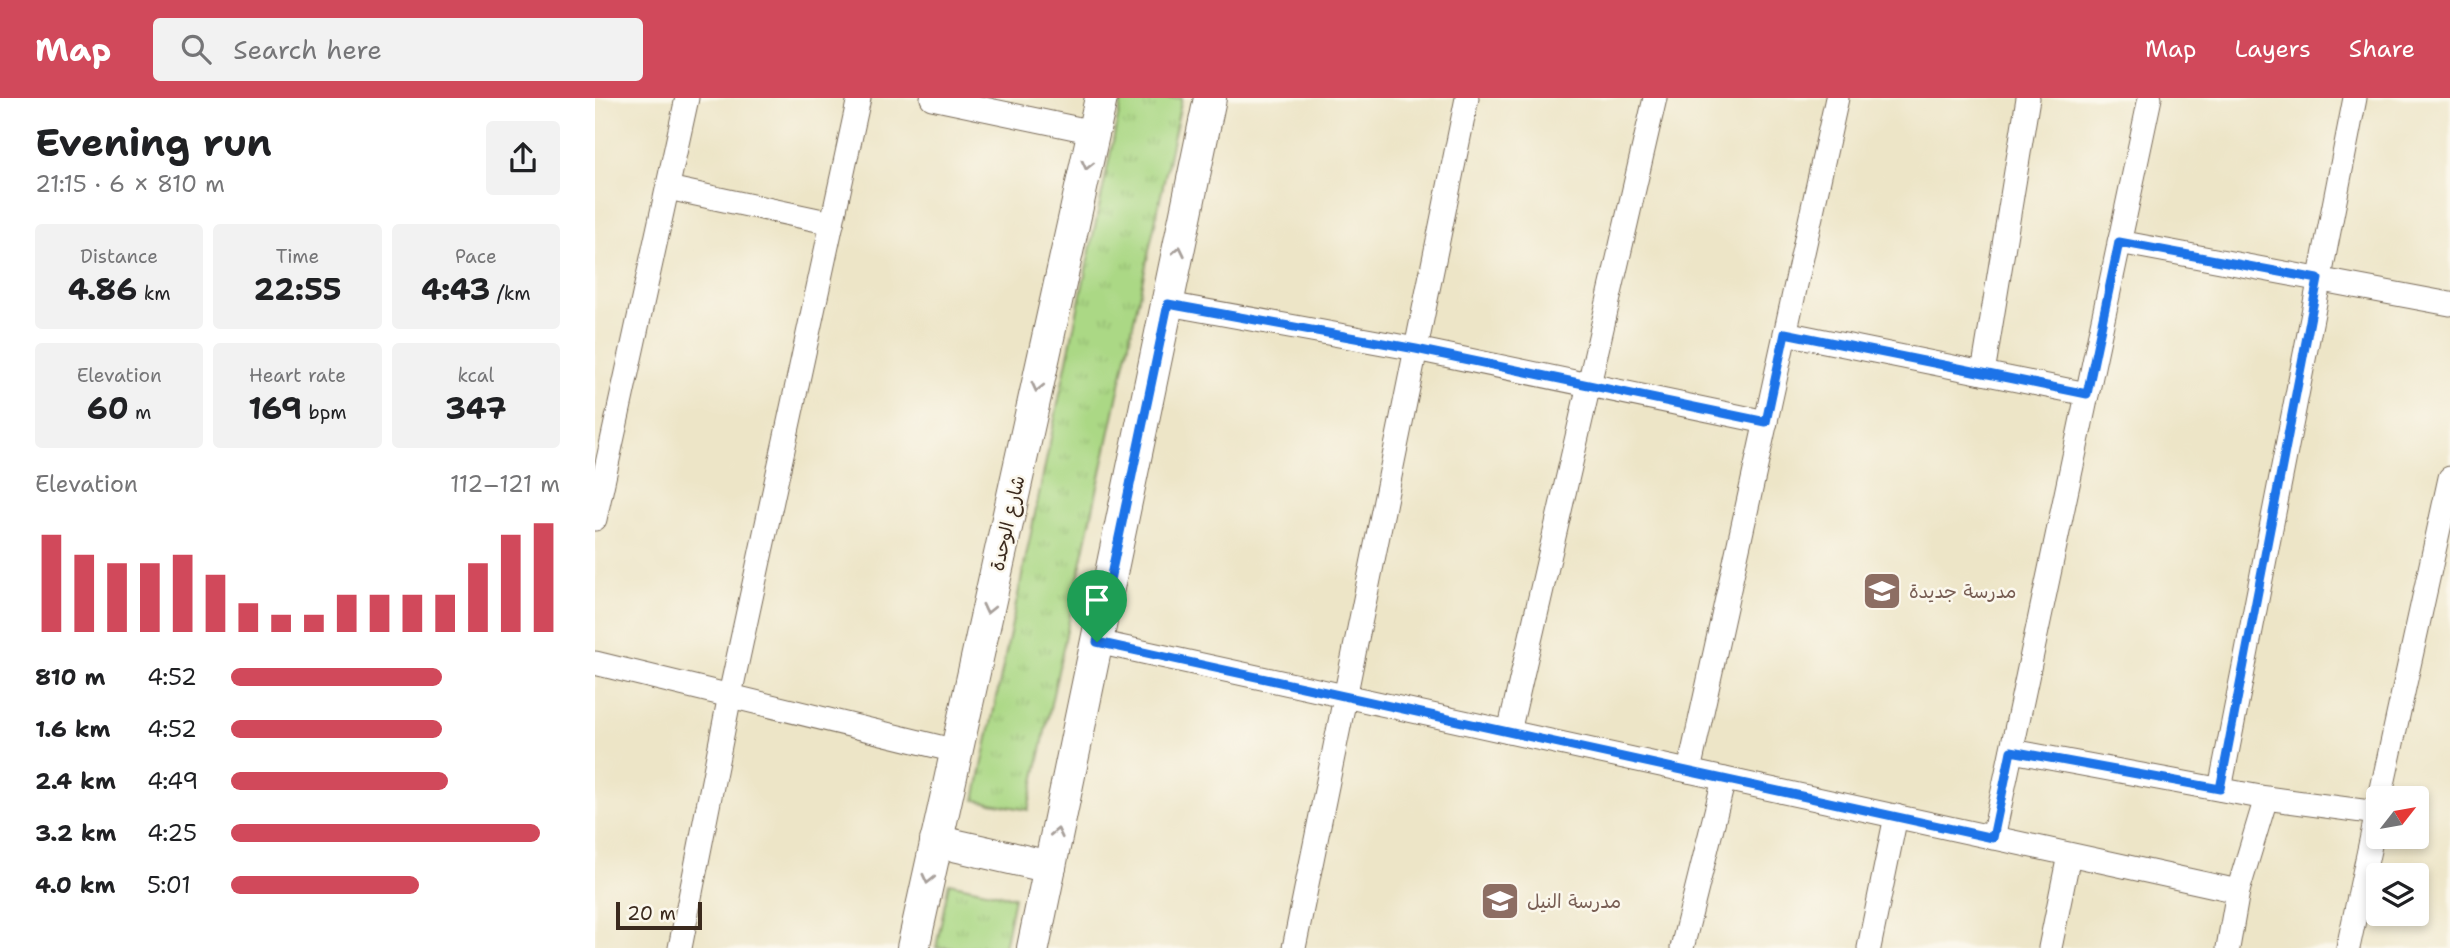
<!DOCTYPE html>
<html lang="en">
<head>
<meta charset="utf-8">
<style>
  body { margin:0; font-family:"Shantell Sans","Playpen Sans Arabic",sans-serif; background:#f2f2f2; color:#202124; height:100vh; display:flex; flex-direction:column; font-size:26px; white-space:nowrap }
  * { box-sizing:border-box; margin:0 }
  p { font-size:23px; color:#757577 }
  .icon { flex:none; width:38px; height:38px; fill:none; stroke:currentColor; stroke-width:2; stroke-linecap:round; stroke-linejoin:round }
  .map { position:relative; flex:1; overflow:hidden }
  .side { display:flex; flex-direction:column; background:#fff; width:595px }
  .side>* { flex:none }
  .needle { width:46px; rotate:59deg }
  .buttons { position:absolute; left:1771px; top:688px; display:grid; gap:14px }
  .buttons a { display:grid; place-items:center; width:63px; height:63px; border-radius:7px; background:#fff; box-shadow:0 4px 10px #0003; font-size:35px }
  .scale { position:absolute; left:21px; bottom:18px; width:86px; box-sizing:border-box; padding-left:7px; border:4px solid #3b2a1e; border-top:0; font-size:19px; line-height:24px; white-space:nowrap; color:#3b2a1e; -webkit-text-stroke:5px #fbf7ec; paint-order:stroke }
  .pin { position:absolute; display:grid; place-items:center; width:60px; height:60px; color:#fff; margin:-72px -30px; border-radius:50% 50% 50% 0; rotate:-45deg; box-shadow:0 0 7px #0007 }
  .pin .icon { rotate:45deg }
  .round { display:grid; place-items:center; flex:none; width:74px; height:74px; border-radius:7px; background:#f2f2f2 }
  .overview { display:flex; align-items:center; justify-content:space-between; height:119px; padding:0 35px }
  h1 { font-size:38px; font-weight:700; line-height:52px }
  .stats { display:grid; grid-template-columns:repeat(3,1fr); gap:10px; height:119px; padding:7px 35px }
  .stats div { display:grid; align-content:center; border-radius:7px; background:#f2f2f2; text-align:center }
  .stats b { font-size:30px; font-weight:700 }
  .stats small { font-size:19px; font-weight:400 }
  .stats p { font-size:19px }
  .chart { height:196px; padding:14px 35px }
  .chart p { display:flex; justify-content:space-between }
  .chart svg { width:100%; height:126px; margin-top:7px; stroke:#d1495b; stroke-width:6 }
  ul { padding:0 35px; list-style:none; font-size:23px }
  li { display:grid; grid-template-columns:112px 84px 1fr; align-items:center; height:52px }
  li i { height:18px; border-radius:9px; background:#d1495b }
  header { display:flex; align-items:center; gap:42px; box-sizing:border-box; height:98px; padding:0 35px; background:#d1495b; color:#fff }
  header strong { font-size:33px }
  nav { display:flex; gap:38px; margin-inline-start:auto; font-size:24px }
  .search { width:490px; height:63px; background:#f2f2f2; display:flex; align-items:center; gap:18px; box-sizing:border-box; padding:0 24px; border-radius:7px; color:#757577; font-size:26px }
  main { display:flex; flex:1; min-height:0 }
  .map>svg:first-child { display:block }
</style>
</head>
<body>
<header>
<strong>Map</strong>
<div class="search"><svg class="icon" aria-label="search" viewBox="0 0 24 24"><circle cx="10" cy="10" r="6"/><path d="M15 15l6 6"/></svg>Search here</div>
<nav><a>Map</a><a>Layers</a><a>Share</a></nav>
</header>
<main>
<section class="side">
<div class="overview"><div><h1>Evening run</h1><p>21:15 · 6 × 810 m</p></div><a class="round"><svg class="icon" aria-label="share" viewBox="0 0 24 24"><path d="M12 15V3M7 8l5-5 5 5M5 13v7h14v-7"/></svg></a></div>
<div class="stats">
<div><p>Distance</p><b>4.86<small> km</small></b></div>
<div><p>Time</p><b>22:55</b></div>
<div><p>Pace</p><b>4:43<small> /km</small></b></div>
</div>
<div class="stats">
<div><p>Elevation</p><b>60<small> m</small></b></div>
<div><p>Heart rate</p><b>169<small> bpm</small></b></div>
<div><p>kcal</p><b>347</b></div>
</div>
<div class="chart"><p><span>Elevation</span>112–121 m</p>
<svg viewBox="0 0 160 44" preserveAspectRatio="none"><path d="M5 44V10M15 44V17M25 44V20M35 44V20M45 44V17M55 44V24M65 44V34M75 44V38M85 44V38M95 44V31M105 44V31M115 44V31M125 44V31M135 44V20M145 44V10M155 44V6"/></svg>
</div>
<ul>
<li><b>810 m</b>4:52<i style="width:64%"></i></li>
<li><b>1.6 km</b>4:52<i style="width:64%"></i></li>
<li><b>2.4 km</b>4:49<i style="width:66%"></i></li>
<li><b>3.2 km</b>4:25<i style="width:94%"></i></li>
<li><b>4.0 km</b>5:01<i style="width:57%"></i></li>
</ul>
</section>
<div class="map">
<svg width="1855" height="850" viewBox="0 0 1855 850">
  <defs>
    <pattern id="grass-tufts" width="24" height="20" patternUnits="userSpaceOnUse" patternTransform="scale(1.75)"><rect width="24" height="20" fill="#abd885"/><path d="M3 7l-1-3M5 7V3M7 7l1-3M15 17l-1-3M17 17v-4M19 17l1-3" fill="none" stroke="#94ba72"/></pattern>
  </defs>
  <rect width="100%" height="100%" fill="#fbf7ec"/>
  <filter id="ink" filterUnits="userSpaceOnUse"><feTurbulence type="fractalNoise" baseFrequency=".0143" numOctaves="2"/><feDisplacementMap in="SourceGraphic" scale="14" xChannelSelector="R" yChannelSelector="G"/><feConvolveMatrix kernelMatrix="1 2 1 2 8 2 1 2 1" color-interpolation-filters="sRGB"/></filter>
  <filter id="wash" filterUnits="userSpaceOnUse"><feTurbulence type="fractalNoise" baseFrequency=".00686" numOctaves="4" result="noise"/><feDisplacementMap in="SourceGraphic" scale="28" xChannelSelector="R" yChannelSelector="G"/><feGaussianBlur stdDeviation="1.57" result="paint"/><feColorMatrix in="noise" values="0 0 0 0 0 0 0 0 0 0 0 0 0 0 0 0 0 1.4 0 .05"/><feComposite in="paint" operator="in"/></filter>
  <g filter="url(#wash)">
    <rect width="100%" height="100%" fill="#ede5c7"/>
    <g fill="url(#grass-tufts)" stroke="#738152" stroke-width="2">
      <path d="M527,0h60l-154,712 -53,-10z"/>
      <path d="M354,785l65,14 -10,51h-68z"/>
    </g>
  </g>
  <g filter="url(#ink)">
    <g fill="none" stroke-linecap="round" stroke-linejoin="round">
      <g stroke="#796b59" stroke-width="25">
        <g id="street">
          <path d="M337,0l162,34"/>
          <path d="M73,90l164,35"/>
          <path d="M1524,144l331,62"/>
          <path d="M573,206l248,45 350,73"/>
          <path d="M1190,235l302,61"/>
          <path d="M1388,275l45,-275"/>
          <path d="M0,421l92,-421"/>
          <path d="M502,544l1141,249"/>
          <path d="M0,565l361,88"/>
          <path d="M914,634l146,-634"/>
          <path d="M1417,653l254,47 111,15"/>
          <path d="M1094,673l148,-673"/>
          <path d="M1625,691l135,-691"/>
          <path d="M1785,700l70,-320"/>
          <path d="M1398,740l157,-740"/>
          <path d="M85,850l50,-253 129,-597"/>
          <path d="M699,850l173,-850"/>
          <path d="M1087,850l42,-169"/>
          <path d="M1274,850l27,-132"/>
          <path d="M1455,850l19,-93"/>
          <path d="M1633,850l10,-57 28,-93"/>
          <path d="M1753,850l30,-140"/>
        </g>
      </g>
      <g stroke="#796b59" stroke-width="34">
        <g id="secondary">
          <path d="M341,743l114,26"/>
          <path d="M318,850l188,-850"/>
          <path d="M438,850l177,-850"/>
        </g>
      </g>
      <use href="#street" stroke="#fff" stroke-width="23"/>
      <use href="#secondary" stroke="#fff" stroke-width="32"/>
    </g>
    <defs><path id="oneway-chevron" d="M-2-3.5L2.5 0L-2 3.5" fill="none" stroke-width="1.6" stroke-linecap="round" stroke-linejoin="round" transform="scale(1.75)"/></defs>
    <g stroke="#a79f9a">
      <use href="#oneway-chevron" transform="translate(492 67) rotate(103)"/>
      <use href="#oneway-chevron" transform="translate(584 153) rotate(-78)"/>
      <use href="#oneway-chevron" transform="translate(442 289) rotate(103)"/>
      <use href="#oneway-chevron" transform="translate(393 511) rotate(103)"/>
      <use href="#oneway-chevron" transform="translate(462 735) rotate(-78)"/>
      <use href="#oneway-chevron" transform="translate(333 781) rotate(103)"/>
    </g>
  </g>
  <g fill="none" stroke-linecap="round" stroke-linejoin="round" filter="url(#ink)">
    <g stroke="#fff" stroke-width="14">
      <path id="route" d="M1524,144l199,37 -98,510 -209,-38 -18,87 -896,-196 71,-338 248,45 350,73 19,-89 302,61z"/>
    </g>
    <use href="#route" stroke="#1a73e8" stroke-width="9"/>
  </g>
  <defs>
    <g id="school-square" transform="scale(2.0125)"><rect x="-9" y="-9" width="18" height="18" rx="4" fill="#8d6e63" stroke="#fbf7ec"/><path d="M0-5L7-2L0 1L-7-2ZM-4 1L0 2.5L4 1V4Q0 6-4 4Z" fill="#fff"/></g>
  </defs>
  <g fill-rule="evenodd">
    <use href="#school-square" x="1287" y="493"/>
    <use href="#school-square" x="905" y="803"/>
  </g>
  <g text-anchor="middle" stroke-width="5" stroke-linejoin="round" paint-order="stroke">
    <g font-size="19" fill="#3b2a1e" stroke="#fbf7ec">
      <text transform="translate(412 425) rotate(-77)" y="7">شارع الوحدة</text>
    </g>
    <g font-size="19" fill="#785e54" stroke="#fbf7ec" text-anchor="start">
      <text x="1314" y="500">مدرسة جديدة</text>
      <text x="932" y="810">مدرسة النيل</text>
    </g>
  </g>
</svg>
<div class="buttons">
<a><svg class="needle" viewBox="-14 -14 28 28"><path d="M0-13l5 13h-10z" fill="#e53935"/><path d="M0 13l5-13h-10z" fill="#757577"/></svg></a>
<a><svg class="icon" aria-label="layers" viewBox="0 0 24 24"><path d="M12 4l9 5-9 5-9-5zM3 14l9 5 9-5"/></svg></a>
</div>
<div class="scale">20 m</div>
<div class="pin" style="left:502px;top:544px;background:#1e9e55"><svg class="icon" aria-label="arrive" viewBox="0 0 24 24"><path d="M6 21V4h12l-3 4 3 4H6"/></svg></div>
</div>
</main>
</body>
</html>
